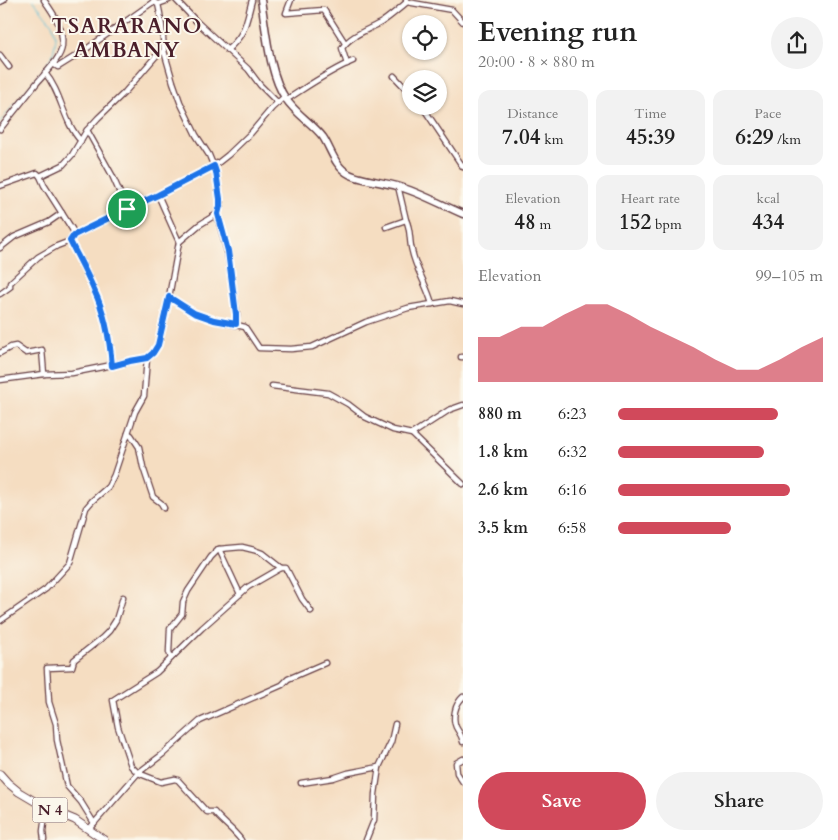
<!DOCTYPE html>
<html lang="en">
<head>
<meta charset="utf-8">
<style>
  body { margin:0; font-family:Cardo,serif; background:#f2f2f2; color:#222; height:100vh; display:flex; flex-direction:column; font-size:19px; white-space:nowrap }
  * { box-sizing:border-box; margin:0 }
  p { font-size:16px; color:#767676 }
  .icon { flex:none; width:28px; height:28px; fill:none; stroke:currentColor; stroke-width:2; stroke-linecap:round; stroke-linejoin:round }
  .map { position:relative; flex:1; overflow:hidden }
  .drawer { display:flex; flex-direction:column; background:#fff; width:375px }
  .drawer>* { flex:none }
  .buttons { position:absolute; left:402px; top:15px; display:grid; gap:10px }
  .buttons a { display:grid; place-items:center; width:45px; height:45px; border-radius:50%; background:#fff; box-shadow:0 1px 4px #0004; font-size:25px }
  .pin { position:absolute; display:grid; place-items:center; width:42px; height:42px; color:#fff; margin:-21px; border:2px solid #fff; border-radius:50%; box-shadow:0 1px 5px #0007 }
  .round { display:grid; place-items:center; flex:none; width:52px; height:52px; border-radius:26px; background:#f2f2f2 }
  .head { display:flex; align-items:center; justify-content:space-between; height:85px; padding:0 15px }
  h1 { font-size:28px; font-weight:700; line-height:38px }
  .stats { display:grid; grid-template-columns:repeat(3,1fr); gap:8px; height:85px; padding:5px 15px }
  .stats div { display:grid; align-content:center; border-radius:12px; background:#f2f2f2; text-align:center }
  .stats b { font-size:21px; font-weight:700 }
  .stats small { font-size:14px; font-weight:400 }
  .stats p { font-size:14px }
  .chart { height:140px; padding:10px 15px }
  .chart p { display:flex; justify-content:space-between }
  .chart svg { width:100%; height:90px; margin-top:5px; fill:#d1495b; opacity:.7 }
  .button { display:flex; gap:10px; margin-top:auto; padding:10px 15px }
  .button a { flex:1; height:58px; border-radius:30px; background:#d1495b; color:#fff; font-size:20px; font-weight:700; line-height:58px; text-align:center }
  .button a+a { background:#f2f2f2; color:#222 }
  ul { padding:0 15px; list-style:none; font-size:16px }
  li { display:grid; grid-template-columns:80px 60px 1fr; align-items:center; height:38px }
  li i { height:12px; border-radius:6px; background:#d1495b }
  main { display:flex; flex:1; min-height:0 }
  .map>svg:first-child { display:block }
</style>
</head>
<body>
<main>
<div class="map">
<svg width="463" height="840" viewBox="0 0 463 840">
  <rect width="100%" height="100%" fill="#fbf7ec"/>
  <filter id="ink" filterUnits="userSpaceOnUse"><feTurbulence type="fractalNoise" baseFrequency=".02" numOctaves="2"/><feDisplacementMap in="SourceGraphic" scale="10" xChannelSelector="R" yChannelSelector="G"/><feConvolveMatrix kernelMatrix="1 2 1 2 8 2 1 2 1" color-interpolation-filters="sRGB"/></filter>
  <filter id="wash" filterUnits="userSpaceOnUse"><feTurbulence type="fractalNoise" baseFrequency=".0096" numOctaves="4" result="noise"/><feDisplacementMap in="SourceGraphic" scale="20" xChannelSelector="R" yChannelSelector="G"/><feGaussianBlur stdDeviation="1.12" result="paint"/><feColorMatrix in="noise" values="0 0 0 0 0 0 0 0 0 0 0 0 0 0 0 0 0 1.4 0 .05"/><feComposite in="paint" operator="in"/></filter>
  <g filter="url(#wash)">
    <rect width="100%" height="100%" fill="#f5ddc1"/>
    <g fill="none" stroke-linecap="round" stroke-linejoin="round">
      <path stroke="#58bfd6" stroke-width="1" d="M0,122l43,-52 10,-16 3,-16 -4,-14 -19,-24"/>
    </g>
  </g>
  <g filter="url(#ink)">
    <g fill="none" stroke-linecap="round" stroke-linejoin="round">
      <g stroke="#643c42" stroke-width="7">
        <g id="street">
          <path d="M176,0l20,21 52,48 12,16 18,18"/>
          <path d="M291,0l-5,13 38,-3 21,33"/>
          <path d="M406,0l1,2 45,8 11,12"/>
          <path d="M0,2l4,-2"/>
          <path d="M158,4l11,-4"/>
          <path d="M227,50c19,-16 19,-28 25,-50"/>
          <path d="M164,51l9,31 7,20 16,33 13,20 7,17 4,27v8l-3,7 10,37 10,63 -1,10"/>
          <path d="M0,55l9,12"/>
          <path d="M53,64l5,3 24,-15 71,-50"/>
          <path d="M347,64l-5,-16c9,-13 26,-18 40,-26 9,-6 17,-13 25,-20"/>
          <path d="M45,73c17,20 18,49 36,68"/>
          <path d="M394,76l17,18"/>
          <path d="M286,100c22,-14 43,-29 67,-39"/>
          <path d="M422,106l41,61"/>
          <path d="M0,129c12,-15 24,-30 36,-45 8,-10 25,-25 26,-38 2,-18 -8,-32 -18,-46"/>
          <path d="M87,130l25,45 15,34"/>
          <path d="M40,176l4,9 28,44 3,6"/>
          <path d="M0,186l37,-13 3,3 23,-11 9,-10 15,-25 11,-12 27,-26 31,-36 8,-5c-1,-16 -2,-31 -6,-47l-5,-2 1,-2"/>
          <path d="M398,186l8,34c5,9 3,21 6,31 4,19 15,34 20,53"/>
          <path d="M386,227l20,-7"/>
          <path d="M70,241c8,16 17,32 24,49 11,23 16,51 18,76"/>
          <path d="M179,242l20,-17 18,-11"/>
          <path d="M0,248l14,-11 35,-15 13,-9"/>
          <path d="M0,294l10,-7v-4l2,-2 26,-24 19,-11 13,-5 5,-6 52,-26 31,-14 56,-29 14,-11 23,-22 21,-25 12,-11"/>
          <path d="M169,297l25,16 20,7 31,7 14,21 32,1 21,-2 54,-25 42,-14 42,-7 13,3"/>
          <path d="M0,353l11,-6 5,-1 10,7 16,-3 2,24"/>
          <path d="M461,357h2"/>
          <path d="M0,380l44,-6 28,-1 75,-15 6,-5 5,-8 11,-48 10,-55 -21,-47"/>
          <path d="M272,386l56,7 20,11 17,13 28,13 19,4 51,50"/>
          <path d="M128,433l3,2 8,12 4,20 10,30 8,6 3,5"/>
          <path d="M412,434l37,-24 14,-5"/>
          <path d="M219,549l21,45"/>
          <path d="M0,621l46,-32 24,-26 16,-55 6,-7 16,-14 6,-12 21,-63 9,-16 3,-38"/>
          <path d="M171,658l-2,-6 1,-23 12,-15 1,-12 5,-11 23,-34 8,-8 23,-2 12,3 8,3 19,15h5l16,31 9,12"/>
          <path d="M463,697c-8,7 -11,21 -7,30 3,6 6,8 7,15"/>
          <path d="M463,759l-7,4 1,10 6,9"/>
          <path d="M301,783l32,-5 15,-5 31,-6"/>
          <path d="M94,823l-13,-21 -14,-16 -10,-46 -1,-16 -7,-22 -2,-34 25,-1 2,-7 28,-22 7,-7 7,-11 7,-23"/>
          <path d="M89,829l49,-56 25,-19 37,-33 82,-36 6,-6 37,-16"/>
          <path d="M44,840l-1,-9 3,-23"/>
          <path d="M241,840c-8,-11 -19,-18 -27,-28h-7l-29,-32 -3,-1 -14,3 -23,-9 -7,-7 -13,-39 -5,-27 44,-28 45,-44 46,-41 33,-19"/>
          <path d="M366,840l8,-20 1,-26 4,-27 12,-25 4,-18"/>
        </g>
      </g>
      <g stroke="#643c42" stroke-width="9">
        <path id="secondary" d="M261,0c5,29 8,75 25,99 10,15 26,24 37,38 8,12 12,30 26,37 11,6 34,8 48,12 22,6 45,19 66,28"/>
      </g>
      <g stroke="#643c42" stroke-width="9">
        <path id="primary" d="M0,774l8,9 11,9 27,16 29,12 29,20"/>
      </g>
      <use href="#street" stroke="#fff" stroke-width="4.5"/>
      <use href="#secondary" stroke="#fff" stroke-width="6"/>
      <use href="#primary" stroke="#fff" stroke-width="7"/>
    </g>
  </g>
  <g fill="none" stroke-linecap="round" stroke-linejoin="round" filter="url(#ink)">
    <g stroke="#fff" stroke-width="10">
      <path id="route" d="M214,166l2,6 4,27v7l-2,8 10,37 8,63v10l-22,-4 -20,-7 -25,-16 -11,48 -5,8 -6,5 -17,3 -18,5c-2,-25 -7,-53 -18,-76 -7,-17 -16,-33 -24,-49l4,-6 53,-26 31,-14z"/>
    </g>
    <use href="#route" stroke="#1a73e8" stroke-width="6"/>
  </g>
  <g text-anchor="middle" stroke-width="4" stroke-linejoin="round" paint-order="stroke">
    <rect fill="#fbf7ec" stroke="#7f6065" stroke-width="1" x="32.5" y="797.5" width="35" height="25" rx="4"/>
    <g font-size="15" font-weight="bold" fill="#4a1f2b">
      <text x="50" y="815">N 4</text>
    </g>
    <g font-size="21" font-weight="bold" letter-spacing="1" fill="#4a1f2b" stroke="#fbf7ec">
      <text x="127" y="33">TSARARANO<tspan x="127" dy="24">AMBANY</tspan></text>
    </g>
  </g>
</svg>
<div class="buttons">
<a><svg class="icon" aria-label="locate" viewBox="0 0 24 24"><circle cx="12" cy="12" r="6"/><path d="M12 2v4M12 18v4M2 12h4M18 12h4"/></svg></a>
<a><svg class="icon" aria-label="layers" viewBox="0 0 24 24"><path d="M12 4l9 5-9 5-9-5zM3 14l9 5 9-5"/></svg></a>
</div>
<div class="pin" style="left:127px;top:209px;background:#1e9e55"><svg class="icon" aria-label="arrive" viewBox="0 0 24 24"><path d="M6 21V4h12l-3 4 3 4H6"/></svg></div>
</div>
<section class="drawer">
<div class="head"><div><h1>Evening run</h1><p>20:00 · 8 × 880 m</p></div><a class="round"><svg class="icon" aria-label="share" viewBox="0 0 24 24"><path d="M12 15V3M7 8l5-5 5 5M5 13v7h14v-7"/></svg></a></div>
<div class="stats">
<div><p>Distance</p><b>7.04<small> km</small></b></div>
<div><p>Time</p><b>45:39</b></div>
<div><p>Pace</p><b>6:29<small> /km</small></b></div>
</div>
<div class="stats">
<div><p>Elevation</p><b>48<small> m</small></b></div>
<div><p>Heart rate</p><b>152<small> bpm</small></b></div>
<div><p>kcal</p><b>434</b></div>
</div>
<div class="chart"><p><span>Elevation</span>99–105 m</p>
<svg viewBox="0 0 160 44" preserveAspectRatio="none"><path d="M0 44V22L10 22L20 17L30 17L40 11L50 6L60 6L70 11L80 17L90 22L100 27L110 33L120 38L130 38L140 33L150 27L160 22V44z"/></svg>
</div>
<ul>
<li><b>880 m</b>6:23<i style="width:78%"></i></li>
<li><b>1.8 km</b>6:32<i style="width:71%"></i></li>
<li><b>2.6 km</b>6:16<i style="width:84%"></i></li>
<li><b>3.5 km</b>6:58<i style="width:55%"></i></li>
</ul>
<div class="button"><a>Save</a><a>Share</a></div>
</section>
</main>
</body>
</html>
